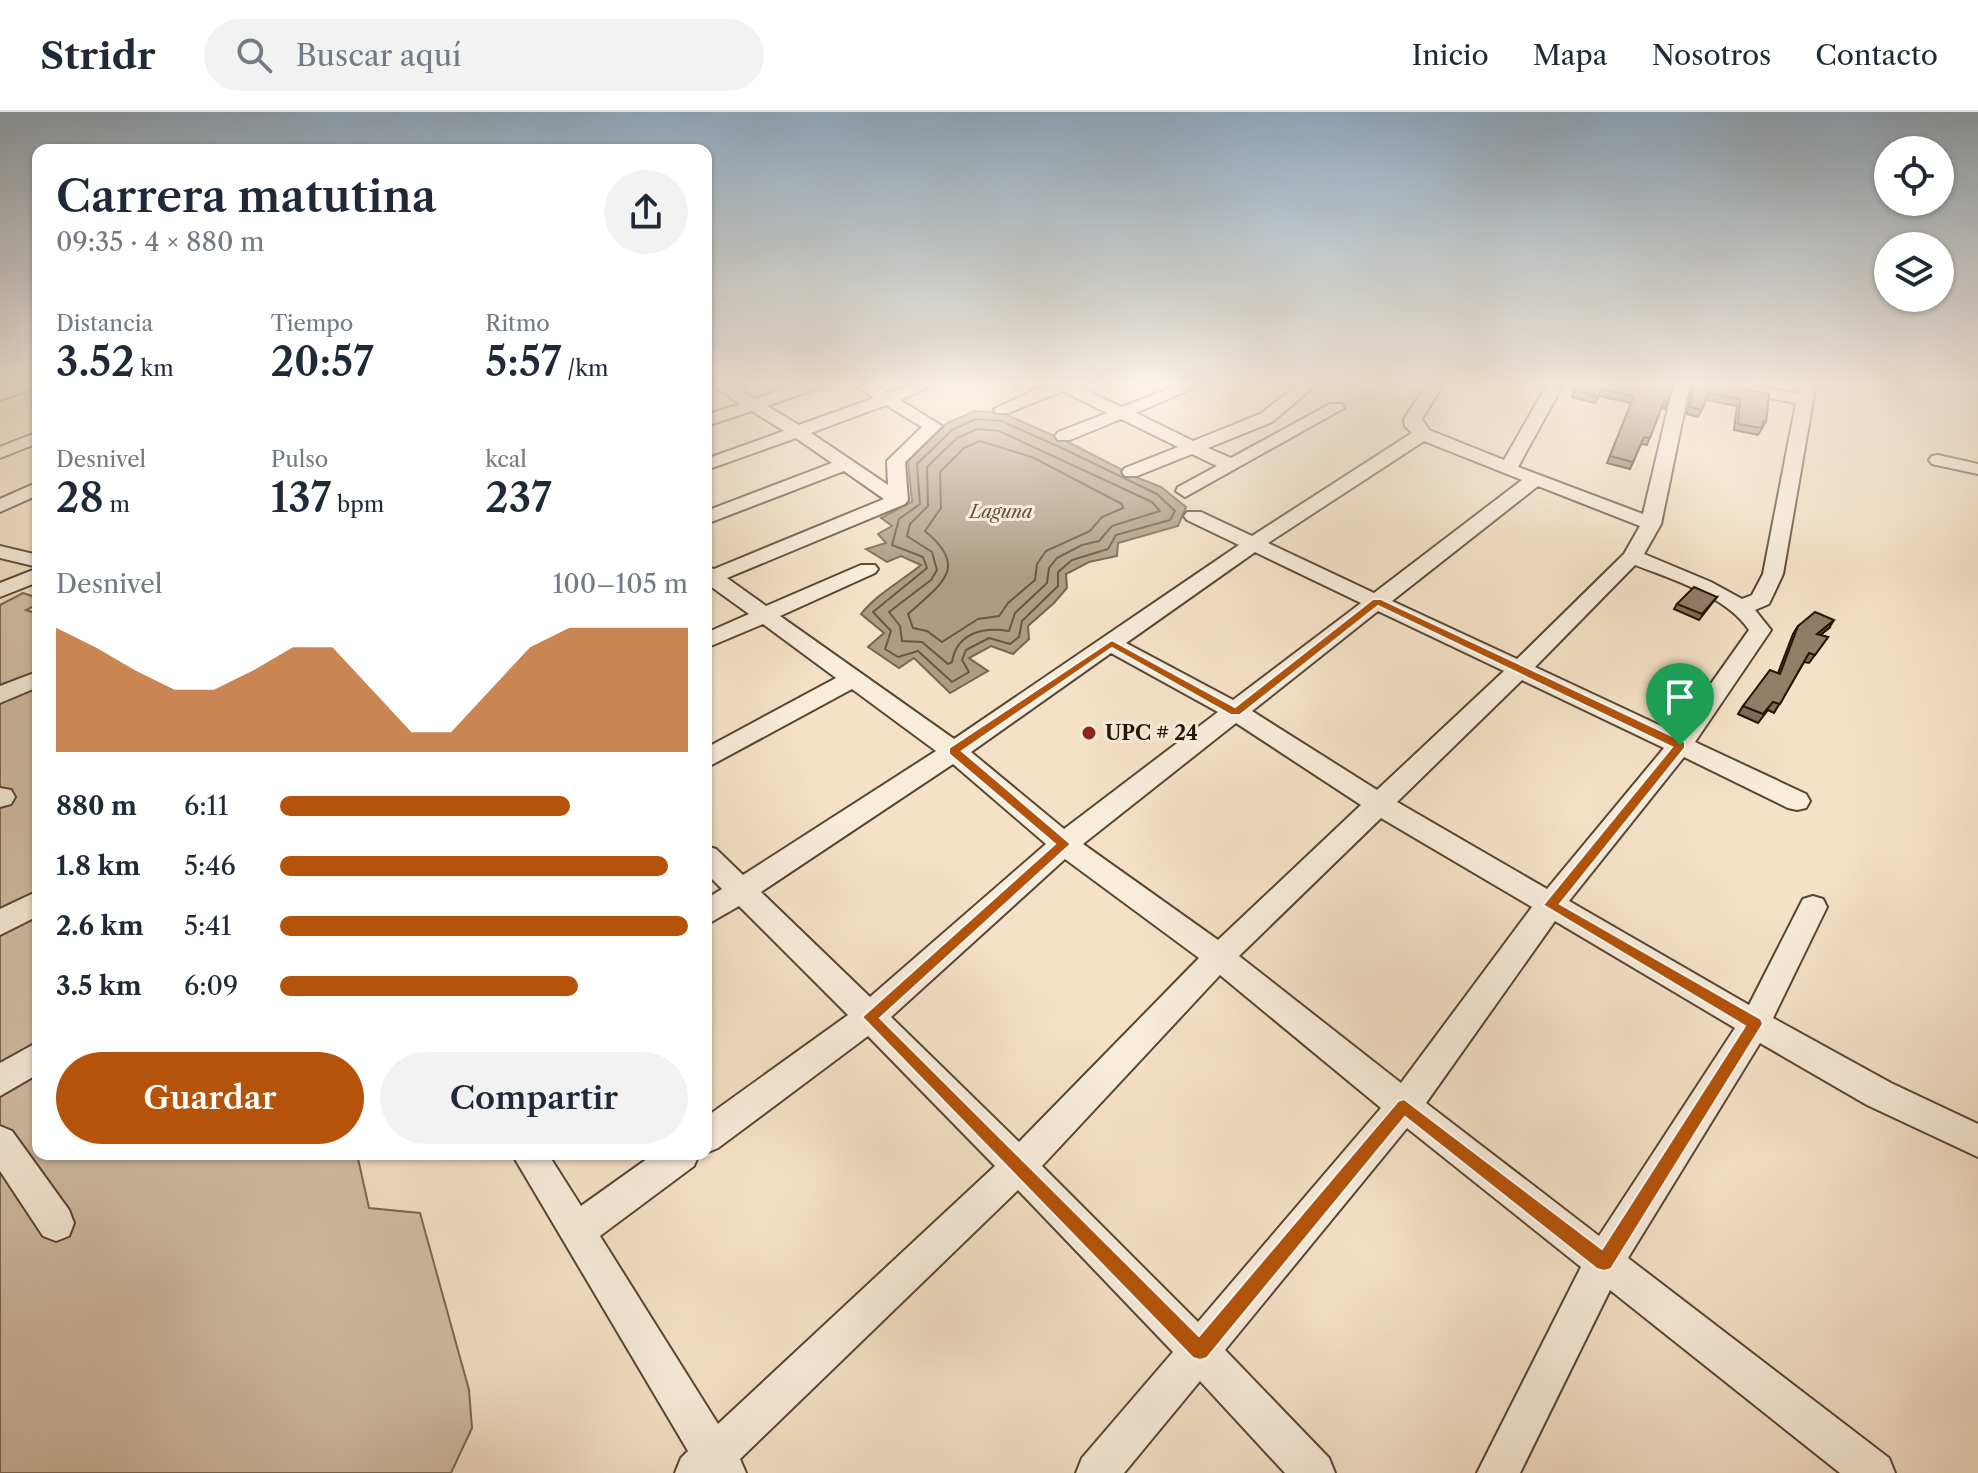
<!DOCTYPE html>
<html lang="es">
<head>
<meta charset="utf-8">
<style>
  body { margin:0; font-family:"Libre Caslon Text",serif; background:#f2f2f3; color:#1f2937; height:100vh; display:flex; flex-direction:column; font-size:30px; white-space:nowrap }
  * { box-sizing:border-box; margin:0 }
  p { font-size:26px; color:#747a83 }
  .icon { flex:none; width:44px; height:44px; fill:none; stroke:currentColor; stroke-width:2; stroke-linecap:round; stroke-linejoin:round }
  .map { position:relative; flex:1; overflow:hidden }
  .details { position:absolute; left:32px; top:32px; width:680px; height:1016px; display:flex; flex-direction:column; background:#fff; border-radius:16px; box-shadow:0 2px 6px #0004 }
  .details>* { flex:none }
  .tools { position:absolute; left:1874px; top:24px; display:grid; gap:16px }
  .tools a { display:grid; place-items:center; width:80px; height:80px; border-radius:50%; background:#fff; box-shadow:0 2px 6px #0004; font-size:40px }
  .pin { position:absolute; display:grid; place-items:center; width:68px; height:68px; color:#fff; margin:-82px -34px; border-radius:50% 50% 50% 0; rotate:-45deg; box-shadow:0 0 8px #0007 }
  .pin .icon { rotate:45deg }
  .round { display:grid; place-items:center; flex:none; width:84px; height:84px; border-radius:42px; background:#f2f2f3 }
  .head { display:flex; align-items:center; justify-content:space-between; height:136px; padding:0 24px }
  h1 { font-size:44px; font-weight:600; line-height:60px }
  .figures { display:grid; grid-template-columns:repeat(3,1fr); gap:12px; height:136px; padding:8px 24px }
  .figures div { display:grid; align-content:center }
  .figures b { font-size:40px; font-weight:600 }
  .figures small { font-size:22px; font-weight:400 }
  .figures p { font-size:22px }
  .chart { height:224px; padding:16px 24px }
  .chart p { display:flex; justify-content:space-between }
  .chart svg { width:100%; height:144px; margin-top:8px; fill:#b45309; opacity:.7 }
  .action { display:flex; gap:16px; margin-top:auto; padding:16px 24px }
  .action a { flex:1; height:92px; border-radius:48px; background:#b45309; color:#fff; font-size:32px; font-weight:600; line-height:92px; text-align:center }
  .action a+a { background:#f2f2f3; color:#1f2937 }
  ul { padding:0 24px; list-style:none; font-size:26px }
  li { display:grid; grid-template-columns:128px 96px 1fr; align-items:center; height:60px }
  li i { height:20px; border-radius:10px; background:#b45309 }
  header { display:flex; align-items:center; gap:48px; box-sizing:border-box; height:112px; padding:0 40px; background:#fff; border-bottom:2px solid #e0e1e3 }
  header strong { font-size:38px }
  nav { display:flex; gap:44px; margin-inline-start:auto; font-size:28px }
  .search { width:560px; height:72px; background:#f2f2f3; display:flex; align-items:center; gap:20px; box-sizing:border-box; padding:0 28px; border-radius:44px; color:#747a83; font-size:30px }
  .map>svg:first-child { display:block }
</style>
</head>
<body>
<header>
<strong>Stridr</strong>
<div class="search"><svg class="icon" aria-label="search" viewBox="0 0 24 24"><circle cx="10" cy="10" r="6"/><path d="M15 15l6 6"/></svg>Buscar aquí</div>
<nav><a>Inicio</a><a>Mapa</a><a>Nosotros</a><a>Contacto</a></nav>
</header>
<div class="map">
<svg width="1978" height="1361" viewBox="0 0 1978 1361">
  <rect width="100%" height="100%" fill="#f4e1c7"/>
  <filter id="stains"><feTurbulence type="fractalNoise" baseFrequency=".0025" numOctaves="4"/><feColorMatrix values="0 0 0 0 .2 0 0 0 0 .09 0 0 0 0 .02 0 0 0 .5 -.17"/></filter>
  <radialGradient id="worn" r=".72"><stop offset=".6" stop-color="#630" stop-opacity="0"/><stop offset="1" stop-color="#630" stop-opacity=".3"/></radialGradient>
  <path fill="#d1bea5" stroke="#7a6852" stroke-width="2" d="M23,481l15,5v6l-12,6 12,4v540h319l12,54 51,5 49,177 3,38 -21,45h-451v-868z"/>
  <path fill="#ad9b83" stroke="#76654f" stroke-width="2" d="M975,299l28,2 65,29 70,36 23,9 25,20 -8,19 -60,17 -1,13 -28,6 -23,12 1,14 -13,15 -26,23 1,13 -16,15 -22,-8 -22,12 19,13 -38,22 -36,-35 -15,10 -31,-21 16,-14 -23,-19c16,-20 39,-32 60,-49l-20,-9 -14,6 -21,-13 20,-6 -8,-9 14,-8 -11,-8 31,-16 -4,-41 39,-38z"/>
  <g fill="none" stroke-linecap="round" stroke-linejoin="round">
    <g stroke="#685742" stroke-width="2">
      <path d="M976,307l25,2 63,28 93,45 18,17 -5,9 -54,15 -8,14 -36,11 -14,12v14l-36,35 -3,16 -9,7 -21,-6 -23,12 -4,10 7,12 -17,10 -34,-31 -20,6 -13,-8 6,-18 -18,-19 54,-44 -4,-11 -31,-12 7,-26 21,-15 -3,-40 35,-34z"/>
      <path d="M977,317l22,2 153,71 8,9 -48,15 -13,15 -17,4 -25,13 -8,10 -2,15 -32,30 -6,18c-25,-4 -52,1 -57,31l-4,2 -26,-22 -20,-1 -2,-15 -11,-14 42,-32 6,-10 -5,-18 -25,-16 3,-12 18,-18 -1,-39 30,-29z"/>
      <path d="M980,329l52,16 90,47 1,4 -21,9 -12,14 -44,20 -9,13 -2,16 -27,23 -9,13 -21,3 -36,23 -15,-11 -14,-3 -5,-14c33,-30 62,-46 17,-83l16,-23 -1,-36 24,-24z"/>
    </g>
    <g stroke="#584632" stroke-width="4">
      <g id="minor">
        <path d="M19,271h19v4l-38,13v-11z"/>
        <path d="M710,271h19l26,16 47,-16h23l-2,3 -56,20 32,19 75,-27 -22,-15h19l18,10 27,-10h23l-39,17 42,26 -37,36 3,38 -3,4 -178,74 39,28 95,-41h14l3,4 -3,4 -95,43 174,123 285,-194 -52,-25 -3,-4 3,-4h14l51,24 160,-103 -7,-7 -1,-7 24,-36h16l-22,36 7,11 75,30 44,-77h16l-46,84 125,47 31,-131h16l-29,141 -17,30 67,28 31,17 10,-4 11,-21 33,-171 -82,-15 -8,-5h33l59,11 2,-11h16l-33,191 -14,30 -14,6 16,20 -76,112 111,52 4,7 -4,7 -9,2 -9,-2 -104,-51 -115,144 180,104 54,-106 10,-3 10,3 4,8 -54,111 118,65 87,41v33l-111,-52 -107,-62 -132,215 261,200 6,15h-55l-230,-183 -90,183h-43l104,-206 -174,-139 -182,222 104,108 6,15h-50l-85,-92 -76,92h-48l6,-15 91,-106 -155,-162 -278,269 6,14h-71l6,-15 7,-7 -176,-297h36l33,52 73,-52h45l-5,12 -94,70 118,188 277,-258 -127,-130 -150,112 -12,5v-36l142,-102 -109,-109 -33,19v-26l16,-10 -16,-16v-27l10,3 27,26 193,-124 -84,-62 -146,79v-20l130,-70 -73,-54 -57,24v-15l43,-19 -43,-31v-16l8,2 170,-70 -40,-28 -138,53v-13l126,-48 -36,-25 -90,32v-11l78,-28 -32,-20 -46,15v-11l34,-11zM886,293l36,22 -35,34 1,24 -77,-52zM1424,329l98,39 -148,113 -106,-50zM1538,374l102,40 -16,28 -107,105 -125,-58zM1255,440l106,51 -128,97 -107,-57zM1635,453c37,14 91,31 114,65l-73,103 -141,-66zM1378,499l126,60 -127,119 -125,-79zM1111,541l107,59 -154,117 -93,-77zM1522,568l142,68 -117,141 -150,-87zM1236,611l125,82 -143,135 -135,-96zM953,652l93,80 -176,153 -109,-105zM1381,706l151,89 -131,176 -162,-127zM1065,747l134,99 -180,184 -128,-125zM1555,809l180,107 -136,208 -173,-133zM1220,863l161,133 -183,214 -156,-156z"/>
        <path d="M1050,271h28l-2,3 46,21 61,-24h22l-69,30 57,28 67,-27 40,-31h18l-46,39 -64,26 23,10 99,-54h12l2,4 -159,89 -9,-6 2,-4 39,-21 -25,-12 -55,22h-12l-3,-4 3,-4 53,-21 -57,-28 -51,21h-12l-3,-4 3,-4 49,-19 -44,-22 -55,22h-12l-2,-4z"/>
        <path d="M38,320v11l-38,15v-11z"/>
        <path d="M1938,343l40,9v10l-46,-10 -3,-4 3,-4z"/>
        <path d="M38,370v13l-38,17v-13z"/>
        <path d="M0,434l38,9v12l-38,-9z"/>
        <path d="M38,456v14l-38,15v-14z"/>
        <path d="M34,561l4,1v13l-38,16v-17z"/>
        <path d="M0,676l11,2 4,7 -4,7 -11,3z"/>
        <path d="M38,779v25l-38,19v-26z"/>
        <path d="M38,930v32l-38,22v-33z"/>
        <path d="M0,1014l12,5 57,79 5,13 -5,13 -13,5 -13,-5 -43,-65z"/>
      </g>
    </g>
    <use href="#minor" fill="#f8ecdb" fill-rule="evenodd"/>
  </g>
  <g fill="#7c6c59" stroke="#241300" stroke-width="2">
    <path d="M1571,271h103l-6,19 -3,7 -4,-1 -14,37 -6,-1 -11,25 -23,-6 24,-60 -32,-7 -4,7 -23,-6 3,-7 -6,-1z"/>
    <path d="M1692,271h23l2,1 52,10 -3,28 -8,13 -24,-5 3,-24 -31,-6 -8,17 -11,-3z"/>
    <path d="M1717,485l-18,23 -25,-11 3,-5z"/>
    <path d="M1798,514l31,2 -9,7 8,2 -19,26 -5,-1 -30,51 -6,-3 -10,13 -20,-9 5,-8 35,-33 15,-39z"/>
  </g>
  <path fill="#655848" stroke="#241300" stroke-width="2" d="M1834,508l-5,8 -17,14 5,-8z"/>
  <g fill="#907e67" stroke="#241300" stroke-width="2">
    <path d="M1574,271h100l-6,19 -4,-1 -14,37 -6,-1 -11,25 -23,-6 24,-60 -32,-7 -4,7 -23,-6 3,-6z"/>
    <path d="M1694,271h21l2,1 52,10 -3,28 -3,-1 -1,7 -24,-4 2,-25 -32,-6 -6,17 -12,-3z"/>
    <path d="M1694,475l23,10 -15,17 -25,-10z"/>
    <path d="M1815,500l19,8 -17,14 11,3 -13,18 -6,-2 -29,51 -7,-2 -10,12 -20,-8 27,-36 10,4 18,-48z"/>
  </g>
  <linearGradient id="sky" x2="0" y2="1"><stop stop-color="#90aac0"/><stop offset="0.59" stop-color="#faf2e6"/><stop offset="1" stop-color="#faf2e6" stop-opacity="0"/></linearGradient>
  <rect width="1978" height="461" fill="url(#sky)"/>
  <path fill="#b45309" stroke="#fff" stroke-width="2" fill-rule="evenodd" d="M1373,487h8l304,143v6l-125,156 201,115 2,5 -152,245 -7,2 -7,-2 -192,-152 -198,241 -7,2 -7,-2 -331,-341 193,-173 -106,-90v-6l163,-108 123,67zM1378,494l294,141 -129,158 202,121 -143,223 -198,-150 -6,2 -199,235 -319,-318 191,-174 -109,-93 150,-103 119,67h9z"/>
  <circle fill="#8f2418" stroke="#f8ecdb" stroke-width="3" cx="1089" cy="621" r="8"/>
  <g text-anchor="middle" stroke-width="6" stroke-linejoin="round" paint-order="stroke">
    <g font-size="18" font-style="italic" fill="#62503b" stroke="#f8ecdb">
      <text x="1001" y="406">Laguna</text>
    </g>
    <g font-size="20" font-weight="bold" fill="#241300" stroke="#f8ecdb" text-anchor="start">
      <text x="1105" y="628">UPC # 24</text>
    </g>
  </g>
  <rect width="100%" height="100%" filter="url(#stains)"/>
  <rect width="100%" height="100%" fill="url(#worn)"/>
</svg>
<div class="tools">
<a><svg class="icon" aria-label="locate" viewBox="0 0 24 24"><circle cx="12" cy="12" r="6"/><path d="M12 2v4M12 18v4M2 12h4M18 12h4"/></svg></a>
<a><svg class="icon" aria-label="layers" viewBox="0 0 24 24"><path d="M12 4l9 5-9 5-9-5zM3 14l9 5 9-5"/></svg></a>
</div>
<div class="pin" style="left:1680px;top:633px;background:#1e9e55"><svg class="icon" aria-label="arrive" viewBox="0 0 24 24"><path d="M6 21V4h12l-3 4 3 4H6"/></svg></div>
<section class="details">
<div class="head"><div><h1>Carrera matutina</h1><p>09:35 · 4 × 880 m</p></div><a class="round"><svg class="icon" aria-label="share" viewBox="0 0 24 24"><path d="M12 15V3M7 8l5-5 5 5M5 13v7h14v-7"/></svg></a></div>
<div class="figures">
<div><p>Distancia</p><b>3.52<small> km</small></b></div>
<div><p>Tiempo</p><b>20:57</b></div>
<div><p>Ritmo</p><b>5:57<small> /km</small></b></div>
</div>
<div class="figures">
<div><p>Desnivel</p><b>28<small> m</small></b></div>
<div><p>Pulso</p><b>137<small> bpm</small></b></div>
<div><p>kcal</p><b>237</b></div>
</div>
<div class="chart"><p><span>Desnivel</span>100–105 m</p>
<svg viewBox="0 0 160 44" preserveAspectRatio="none"><path d="M0 44V6L10 12L20 19L30 25L40 25L50 19L60 12L70 12L80 25L90 38L100 38L110 25L120 12L130 6L140 6L150 6L160 6V44z"/></svg>
</div>
<ul>
<li><b>880 m</b>6:11<i style="width:71%"></i></li>
<li><b>1.8 km</b>5:46<i style="width:95%"></i></li>
<li><b>2.6 km</b>5:41<i style="width:100%"></i></li>
<li><b>3.5 km</b>6:09<i style="width:73%"></i></li>
</ul>
<div class="action"><a>Guardar</a><a>Compartir</a></div>
</section>
</div>
</body>
</html>
